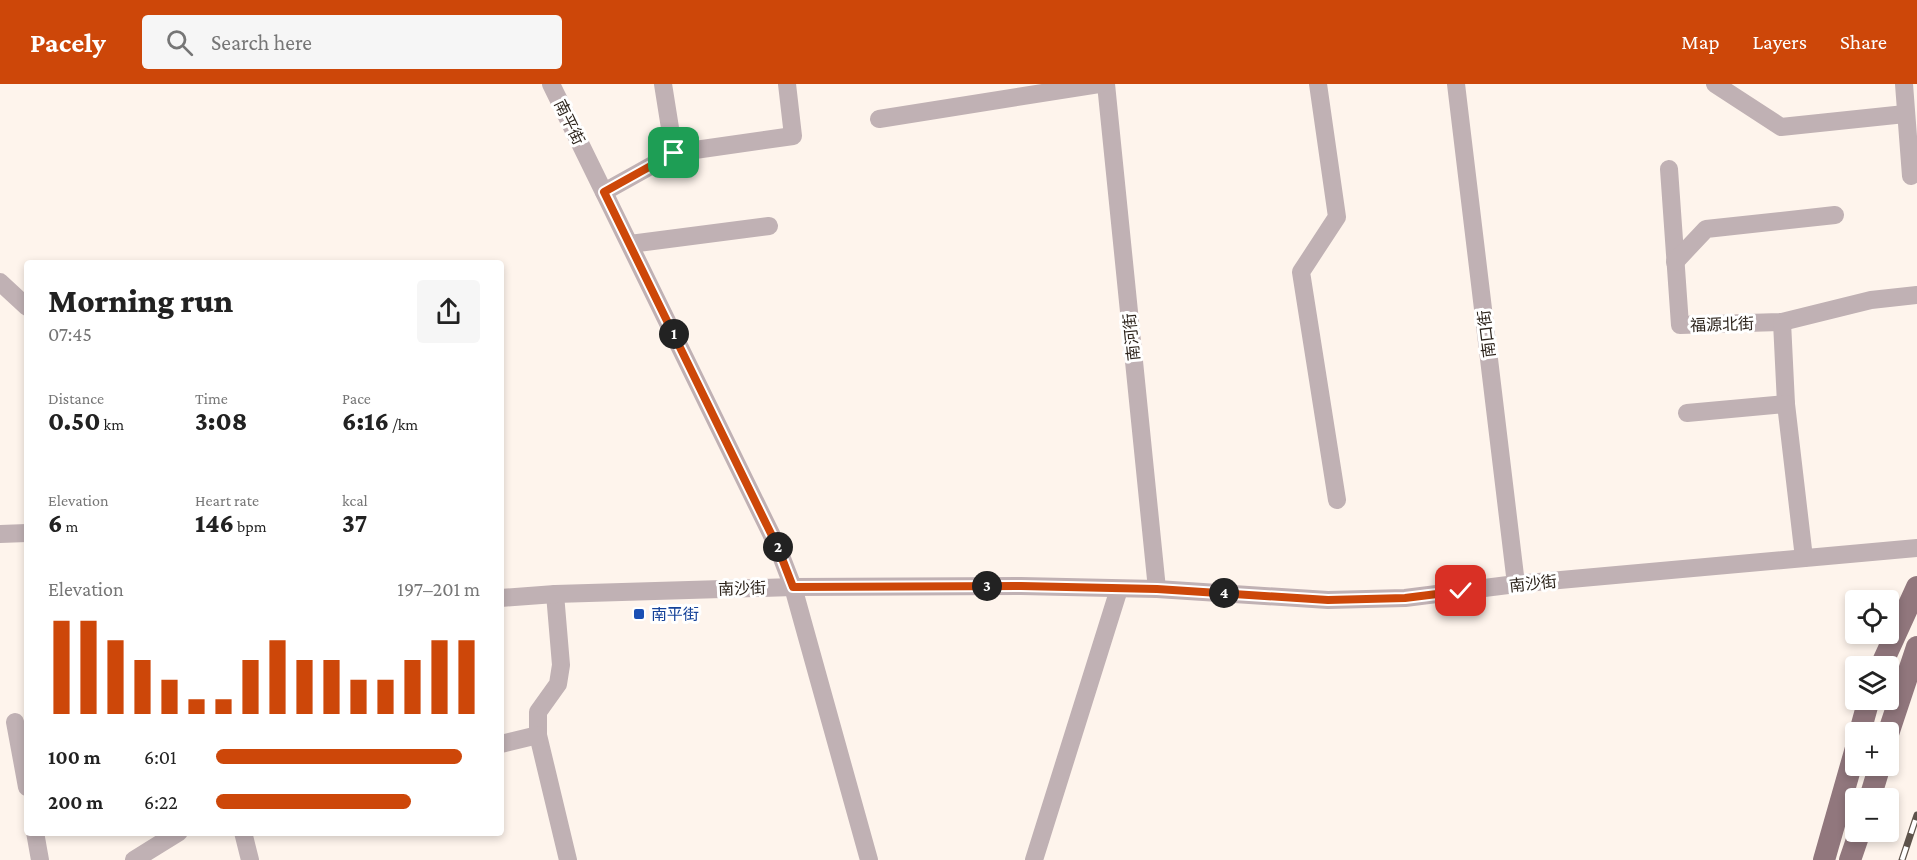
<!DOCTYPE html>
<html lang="en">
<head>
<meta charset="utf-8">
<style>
  body { margin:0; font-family:"Crimson Pro","Noto Sans SC",serif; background:#f6f6f6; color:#222; height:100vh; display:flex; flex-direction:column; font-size:22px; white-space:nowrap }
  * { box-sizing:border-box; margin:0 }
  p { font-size:20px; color:#767676 }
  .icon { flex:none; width:33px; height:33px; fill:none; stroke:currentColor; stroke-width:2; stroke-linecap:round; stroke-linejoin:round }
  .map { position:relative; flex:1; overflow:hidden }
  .details { position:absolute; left:24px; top:176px; width:480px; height:576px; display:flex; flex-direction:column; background:#fff; border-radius:6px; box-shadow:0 3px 9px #0003 }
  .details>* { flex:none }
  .fabs { position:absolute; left:1845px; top:506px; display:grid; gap:12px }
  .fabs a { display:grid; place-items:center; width:54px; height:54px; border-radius:6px; background:#fff; box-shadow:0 3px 9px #0003; font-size:30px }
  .pin { position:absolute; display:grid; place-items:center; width:51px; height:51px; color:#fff; margin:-26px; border-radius:12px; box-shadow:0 3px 9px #0006 }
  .km { position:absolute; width:30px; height:30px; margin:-15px; border-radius:50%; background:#222; color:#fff; font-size:16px; line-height:30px; text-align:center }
  .round { display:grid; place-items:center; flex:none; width:63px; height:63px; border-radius:6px; background:#f6f6f6 }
  .overview { display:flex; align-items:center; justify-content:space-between; height:102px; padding:0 24px }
  h1 { font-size:33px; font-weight:800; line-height:45px }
  .figures { display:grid; grid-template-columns:repeat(3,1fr); gap:9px; height:102px; padding:6px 24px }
  .figures div { display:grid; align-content:center }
  .figures b { font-size:26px; font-weight:800 }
  .figures small { font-size:16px; font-weight:400 }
  .figures p { font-size:16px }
  .chart { height:168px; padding:12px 24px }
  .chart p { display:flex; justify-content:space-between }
  .chart svg { width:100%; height:108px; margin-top:6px; stroke:#cd4709; stroke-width:6 }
  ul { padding:0 24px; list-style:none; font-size:20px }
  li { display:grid; grid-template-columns:96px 72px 1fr; align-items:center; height:45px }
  li i { height:15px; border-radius:8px; background:#cd4709 }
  header { display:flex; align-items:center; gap:36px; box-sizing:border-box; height:84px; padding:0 30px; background:#cd4709; color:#fff }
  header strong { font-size:28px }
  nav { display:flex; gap:33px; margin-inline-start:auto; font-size:21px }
  .search { width:420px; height:54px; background:#f6f6f6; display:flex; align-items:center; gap:15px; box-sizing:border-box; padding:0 21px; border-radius:6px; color:#767676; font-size:22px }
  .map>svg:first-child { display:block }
</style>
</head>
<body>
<header>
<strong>Pacely</strong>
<div class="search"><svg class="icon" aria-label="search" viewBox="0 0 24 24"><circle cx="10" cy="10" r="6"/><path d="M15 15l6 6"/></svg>Search here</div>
<nav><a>Map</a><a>Layers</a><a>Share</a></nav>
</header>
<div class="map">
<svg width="1917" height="776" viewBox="0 0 1917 776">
  <rect width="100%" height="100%" fill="#fef4ec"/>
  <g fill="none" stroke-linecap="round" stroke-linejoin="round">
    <g stroke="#c0b1b4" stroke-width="18">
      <path d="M551,0l227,464 15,39 76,273"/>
      <path d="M663,0l11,69"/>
      <path d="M1106,0l51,505"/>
      <path d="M1318,0l19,133 -36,55 36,228"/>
      <path d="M1456,0l60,500"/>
      <path d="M1715,0l66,43 124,-13"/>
      <path d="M1904,0l7,92"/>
      <path d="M879,35l220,-35"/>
      <path d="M1669,85l11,156 102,-3 89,-22 46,-5"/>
      <path d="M604,108l70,-39 119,-17 -6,-52"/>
      <path d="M630,160l139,-18"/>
      <path d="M1675,178l31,-33 129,-14"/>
      <path d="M0,198l27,25"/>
      <path d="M1782,238l4,82"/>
      <path d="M1687,329l99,-9 18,154"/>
      <path d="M0,450l27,-1"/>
      <path d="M555,510l6,71 -3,19 -20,28v23l30,125"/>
      <path d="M501,514l54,-4 238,-7 228,-1 136,3 171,11 77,-2 111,-14 401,-36"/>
      <path d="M15,638l12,65"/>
      <path d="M501,660l37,-9"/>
      <path d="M35,748l5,28"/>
      <path d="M243,748l7,28"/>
      <path d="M134,776l45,-28"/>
      <path d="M1034,776l85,-271"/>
    </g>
    <g stroke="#91777d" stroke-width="22">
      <path d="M1881,582l36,-79"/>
      <path d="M1860,648l9,-33"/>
      <path d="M1888,650l29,-87"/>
      <path d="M1870,714l10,-33"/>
      <path d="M1824,776l32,-112"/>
      <path d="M1850,776l10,-29"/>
    </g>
    <g stroke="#5d534b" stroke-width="7">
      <path id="rail" d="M1902,776l15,-45"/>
    </g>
    <use href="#rail" stroke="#fff" stroke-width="4.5" stroke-dasharray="14" stroke-linecap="butt"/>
  </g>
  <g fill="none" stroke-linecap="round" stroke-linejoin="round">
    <g stroke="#fff" stroke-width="12">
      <path id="route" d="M674,69l-70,39 174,356 15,39 228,-1 136,3 171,11 77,-2 56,-7"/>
    </g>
    <use href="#route" stroke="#cd4709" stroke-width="8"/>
  </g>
  <rect fill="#1a4fb4" stroke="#fff" stroke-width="2" x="633" y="524" width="12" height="12" rx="3"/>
  <g text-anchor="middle" stroke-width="6" stroke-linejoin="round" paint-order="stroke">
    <g font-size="16" fill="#2d241c" stroke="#fff">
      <text transform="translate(570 38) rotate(64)" y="6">南平街</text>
      <text transform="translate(1722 240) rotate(-2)" y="6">福源北街</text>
      <text transform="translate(1486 250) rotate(-97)" y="6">南口街</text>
      <text transform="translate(1131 253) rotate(-96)" y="6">南河街</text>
      <text transform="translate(1533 499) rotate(-6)" y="6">南沙街</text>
      <text transform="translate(742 504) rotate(-2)" y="6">南沙街</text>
    </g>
    <g font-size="16" fill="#164399" stroke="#fff" text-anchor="start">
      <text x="651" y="536">南平街</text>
    </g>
  </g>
</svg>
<div class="fabs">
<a><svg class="icon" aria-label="locate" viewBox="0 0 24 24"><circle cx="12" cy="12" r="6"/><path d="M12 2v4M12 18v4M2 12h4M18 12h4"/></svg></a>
<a><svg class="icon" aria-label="layers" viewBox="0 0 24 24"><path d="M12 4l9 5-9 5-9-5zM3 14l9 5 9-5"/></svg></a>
<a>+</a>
<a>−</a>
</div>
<div class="pin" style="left:674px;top:69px;background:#1e9e55"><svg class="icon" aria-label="arrive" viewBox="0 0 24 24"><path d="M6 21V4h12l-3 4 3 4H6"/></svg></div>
<div class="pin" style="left:1461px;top:507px;background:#d93025"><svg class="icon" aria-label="check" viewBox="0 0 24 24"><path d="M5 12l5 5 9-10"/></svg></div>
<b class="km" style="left:674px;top:250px">1</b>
<b class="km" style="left:778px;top:463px">2</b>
<b class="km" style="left:987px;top:502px">3</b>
<b class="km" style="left:1224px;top:509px">4</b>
<section class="details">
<div class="overview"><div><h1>Morning run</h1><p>07:45</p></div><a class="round"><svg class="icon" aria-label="share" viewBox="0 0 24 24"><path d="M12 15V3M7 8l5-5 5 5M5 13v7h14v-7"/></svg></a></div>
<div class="figures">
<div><p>Distance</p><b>0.50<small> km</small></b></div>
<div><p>Time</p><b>3:08</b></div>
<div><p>Pace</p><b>6:16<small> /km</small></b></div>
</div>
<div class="figures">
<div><p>Elevation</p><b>6<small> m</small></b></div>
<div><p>Heart rate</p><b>146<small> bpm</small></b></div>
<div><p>kcal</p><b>37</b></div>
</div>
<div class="chart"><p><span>Elevation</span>197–201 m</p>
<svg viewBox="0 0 160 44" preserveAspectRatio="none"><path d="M5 44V6M15 44V6M25 44V14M35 44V22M45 44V30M55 44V38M65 44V38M75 44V22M85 44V14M95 44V22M105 44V22M115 44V30M125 44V30M135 44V22M145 44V14M155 44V14"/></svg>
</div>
<ul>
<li><b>100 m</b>6:01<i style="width:93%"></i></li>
<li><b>200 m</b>6:22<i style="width:74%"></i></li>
</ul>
</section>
</div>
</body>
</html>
